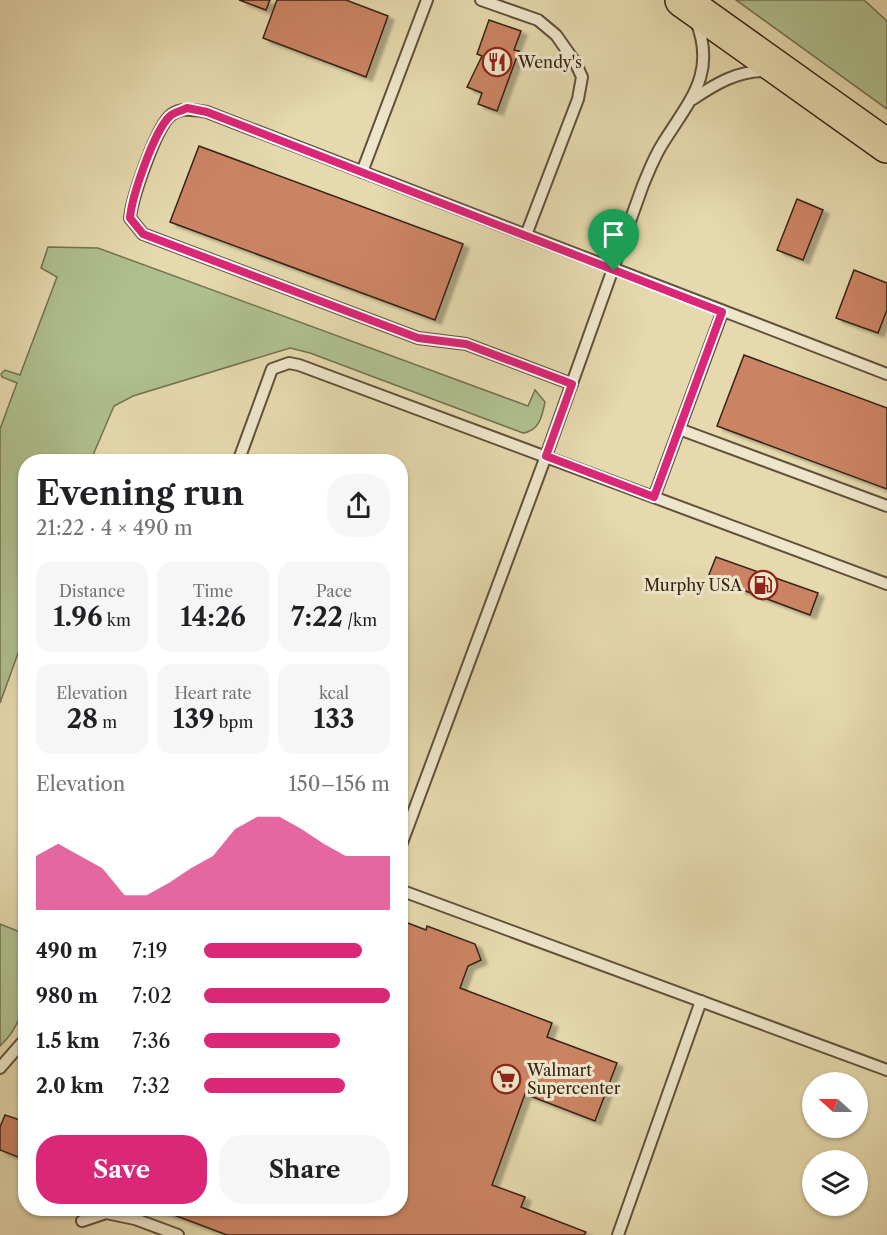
<!DOCTYPE html>
<html lang="en">
<head>
<meta charset="utf-8">
<style>
  body { margin:0; font-family:"Libre Caslon Text",serif; background:#f6f6f6; color:#202124; height:100vh; display:flex; flex-direction:column; font-size:22px; white-space:nowrap }
  * { box-sizing:border-box; margin:0 }
  p { font-size:20px; color:#757577 }
  .icon { flex:none; width:33px; height:33px; fill:none; stroke:currentColor; stroke-width:2; stroke-linecap:round; stroke-linejoin:round }
  .map { position:relative; flex:1; overflow:hidden }
  .side { position:absolute; left:18px; top:454px; width:390px; height:762px; display:flex; flex-direction:column; background:#fff; border-radius:24px; box-shadow:0 2px 4px #0004 }
  .side>* { flex:none }
  .needle { width:39px; rotate:291deg }
  .tools { position:absolute; left:802px; top:1072px; display:grid; gap:12px }
  .tools a { display:grid; place-items:center; width:66px; height:66px; border-radius:50%; background:#fff; box-shadow:0 2px 4px #0004; font-size:30px }
  .pin { position:absolute; display:grid; place-items:center; width:51px; height:51px; color:#fff; margin:-62px -26px; border-radius:50% 50% 50% 0; rotate:-45deg; box-shadow:0 0 6px #0007 }
  .pin .icon { rotate:45deg }
  .round { display:grid; place-items:center; flex:none; width:63px; height:63px; border-radius:24px; background:#f6f6f6 }
  .head { display:flex; align-items:center; justify-content:space-between; height:102px; padding:0 18px }
  h1 { font-size:33px; font-weight:800; line-height:45px }
  .figures { display:grid; grid-template-columns:repeat(3,1fr); gap:9px; height:102px; padding:6px 18px }
  .figures div { display:grid; align-content:center; border-radius:15px; background:#f6f6f6; text-align:center }
  .figures b { font-size:26px; font-weight:800 }
  .figures small { font-size:16px; font-weight:400 }
  .figures p { font-size:16px }
  .chart { height:168px; padding:12px 18px }
  .chart p { display:flex; justify-content:space-between }
  .chart svg { width:100%; height:108px; margin-top:6px; fill:#db2777; opacity:.7 }
  .cta { display:flex; gap:12px; margin-top:auto; padding:12px 18px }
  .cta a { flex:1; height:69px; border-radius:24px; background:#db2777; color:#fff; font-size:24px; font-weight:800; line-height:69px; text-align:center }
  .cta a+a { background:#f6f6f6; color:#202124 }
  ul { padding:0 18px; list-style:none; font-size:20px }
  li { display:grid; grid-template-columns:96px 72px 1fr; align-items:center; height:45px }
  li i { height:15px; border-radius:8px; background:#db2777 }
  .map>svg:first-child { display:block }
</style>
</head>
<body>
<div class="map">
<svg width="887" height="1235" viewBox="0 0 887 1235">
  <defs>
    <filter id="shadow"><feDropShadow dx="6" dy="4" stdDeviation="1.5" flood-color="#0004"/></filter>
  </defs>
  <rect width="100%" height="100%" fill="#e5d9ad"/>
  <filter id="stains"><feTurbulence type="fractalNoise" baseFrequency=".00333" numOctaves="4"/><feColorMatrix values="0 0 0 0 .2 0 0 0 0 .09 0 0 0 0 .02 0 0 0 .5 -.17"/></filter>
  <radialGradient id="worn" r=".72"><stop offset=".6" stop-color="#630" stop-opacity="0"/><stop offset="1" stop-color="#630" stop-opacity=".3"/></radialGradient>
  <g fill="#afc08e" stroke="#737252" stroke-width="1.5">
    <path d="M736,0h128l23,21v88z"/>
    <path d="M48,247l50,1 430,158 7,-16 10,12c-3,15 -6,29 -22,31l-213,-80 -20,-5 -157,48 -19,10 -24,56h-64l-1,172 -25,69v-274l17,-46 -15,-6 -1,-3 4,-4 15,5 37,-98 -16,-9z"/>
    <path d="M0,924l25,10c1,40 8,82 -25,112z"/>
  </g>
  <g fill="#cb8464" stroke="#372416" stroke-width="1.5" filter="url(#shadow)">
    <path d="M239,0h31l-4,10z"/>
    <path d="M277,0h69l42,16 -22,61 -103,-39z"/>
    <path d="M489,20l32,11 -7,19 5,1 -22,60 -19,-7 4,-11 -15,-6 15,-31 -5,-2z"/>
    <path d="M199,146l264,98 -28,76 -265,-98z"/>
    <path d="M797,199l26,11 -20,50 -26,-10z"/>
    <path d="M854,270l33,13v27l-9,23 -42,-15z"/>
    <path d="M744,355l143,53v81l-170,-63z"/>
    <path d="M716,557l102,36 -8,22 -102,-38z"/>
    <path d="M400,920l26,10 1,-4 48,18 6,16 -13,6 -8,22 92,35 -5,14 70,26 -22,58 -70,-27 -33,91 33,12 -4,10 65,25 -2,3h-357l-69,-26h242z"/>
    <path d="M5,1115l21,7v38l-26,-10v-23z"/>
  </g>
  <g fill="none" stroke-linecap="round" stroke-linejoin="round">
    <g stroke="#62513c" stroke-width="14">
      <g id="service">
        <path d="M481,0l57,20 18,15 19,27 7,15 -4,22 -52,136"/>
        <path d="M693,99c24,-16 44,-28 73,-28"/>
        <path d="M362,172l65,-172"/>
        <path d="M572,384l-106,-40 -48,-6 -275,-104 -13,-16c2,-20 26,-91 41,-103 11,-8 23,-5 36,-3l680,262"/>
        <path d="M679,429l208,77"/>
        <path d="M238,462l34,-93 17,-6 10,2 588,219"/>
        <path d="M654,497l68,-184"/>
        <path d="M400,848l146,-392 97,-271c6,-14 11,-28 20,-42 26,-42 54,-69 33,-122"/>
        <path d="M400,890l487,180"/>
        <path d="M0,1068l26,-30"/>
        <path d="M82,1221l24,-8 29,6 43,16"/>
        <path d="M618,1235l83,-234"/>
      </g>
    </g>
    <g stroke="#372416" stroke-width="36">
      <path id="primary" d="M682,0l205,146"/>
    </g>
    <use href="#service" stroke="#eee6ca" stroke-width="10"/>
    <use href="#primary" stroke="#e5d9ad" stroke-width="33"/>
  </g>
  <g fill="none" stroke-linecap="round" stroke-linejoin="round">
    <g stroke="#fff" stroke-width="12">
      <path id="route" d="M187,108l20,4 515,200 -68,185 -108,-41 26,-72 -106,-40 -48,-6 -275,-104 -13,-16c2,-22 24,-87 40,-102 4,-4 12,-5 17,-8z"/>
    </g>
    <use href="#route" stroke="#db2777" stroke-width="8"/>
  </g>
  <defs>
    <g id="restaurant-ring" transform="scale(1.5)"><circle r="9.5" fill="#eee6ca" stroke="#8f2418" stroke-width="1.5"/><path d="M-5-6h1v4h1v-4h1v4h1v-4h1v5L-1.5 .5V6h-2V.5L-5-1ZM5-6V6H3V1.5H1.5Q1.5-4 5-6Z" fill="#8f2418"/></g>
    <g id="fuel-ring" transform="scale(1.5)"><circle r="9.5" fill="#eee6ca" stroke="#8f2418" stroke-width="1.5"/><path d="M-5.5-6h7V0h2V4h1.3V-2.5L3-4.5l.8-.8L6-3V5H2.5V1h-1V6h-7ZM-4.2-4.7v3.2H.2V-4.7Z" fill="#8f2418"/></g>
    <g id="supermarket-ring" transform="scale(1.5)"><circle r="9.5" fill="#eee6ca" stroke="#8f2418" stroke-width="1.5"/><path d="M-6-5.5h2.5l.6 2H6L4.5 2H-2.5L-4.4-4H-6ZM-1.5 3.2a1.3 1.3 0 1 0 .1 0ZM3 3.2a1.3 1.3 0 1 0 .1 0Z" fill="#8f2418"/></g>
  </defs>
  <g fill-rule="evenodd">
    <use href="#restaurant-ring" x="497" y="62"/>
    <use href="#fuel-ring" x="763" y="585"/>
    <use href="#supermarket-ring" x="506" y="1079"/>
  </g>
  <g text-anchor="middle" stroke-width="6" stroke-linejoin="round" paint-order="stroke">
    <g font-size="16" fill="#372416" stroke="#eee6ca" text-anchor="start">
      <text x="518" y="68">Wendy's</text>
      <text x="742" y="591" text-anchor="end">Murphy USA</text>
      <text x="527" y="1076">Walmart<tspan x="527" dy="18">Supercenter</tspan></text>
    </g>
  </g>
  <rect width="100%" height="100%" filter="url(#stains)"/>
  <rect width="100%" height="100%" fill="url(#worn)"/>
</svg>
<div class="tools">
<a><svg class="needle" viewBox="-14 -14 28 28"><path d="M0-13l5 13h-10z" fill="#e53935"/><path d="M0 13l5-13h-10z" fill="#757577"/></svg></a>
<a><svg class="icon" aria-label="layers" viewBox="0 0 24 24"><path d="M12 4l9 5-9 5-9-5zM3 14l9 5 9-5"/></svg></a>
</div>
<div class="pin" style="left:614px;top:271px;background:#1e9e55"><svg class="icon" aria-label="arrive" viewBox="0 0 24 24"><path d="M6 21V4h12l-3 4 3 4H6"/></svg></div>
<section class="side">
<div class="head"><div><h1>Evening run</h1><p>21:22 · 4 × 490 m</p></div><a class="round"><svg class="icon" aria-label="share" viewBox="0 0 24 24"><path d="M12 15V3M7 8l5-5 5 5M5 13v7h14v-7"/></svg></a></div>
<div class="figures">
<div><p>Distance</p><b>1.96<small> km</small></b></div>
<div><p>Time</p><b>14:26</b></div>
<div><p>Pace</p><b>7:22<small> /km</small></b></div>
</div>
<div class="figures">
<div><p>Elevation</p><b>28<small> m</small></b></div>
<div><p>Heart rate</p><b>139<small> bpm</small></b></div>
<div><p>kcal</p><b>133</b></div>
</div>
<div class="chart"><p><span>Elevation</span>150–156 m</p>
<svg viewBox="0 0 160 44" preserveAspectRatio="none"><path d="M0 44V22L10 17L20 22L30 27L40 38L50 38L60 33L70 27L80 22L90 11L100 6L110 6L120 11L130 17L140 22L150 22L160 22V44z"/></svg>
</div>
<ul>
<li><b>490 m</b>7:19<i style="width:85%"></i></li>
<li><b>980 m</b>7:02<i style="width:100%"></i></li>
<li><b>1.5 km</b>7:36<i style="width:73%"></i></li>
<li><b>2.0 km</b>7:32<i style="width:76%"></i></li>
</ul>
<div class="cta"><a>Save</a><a>Share</a></div>
</section>
</div>
</body>
</html>
